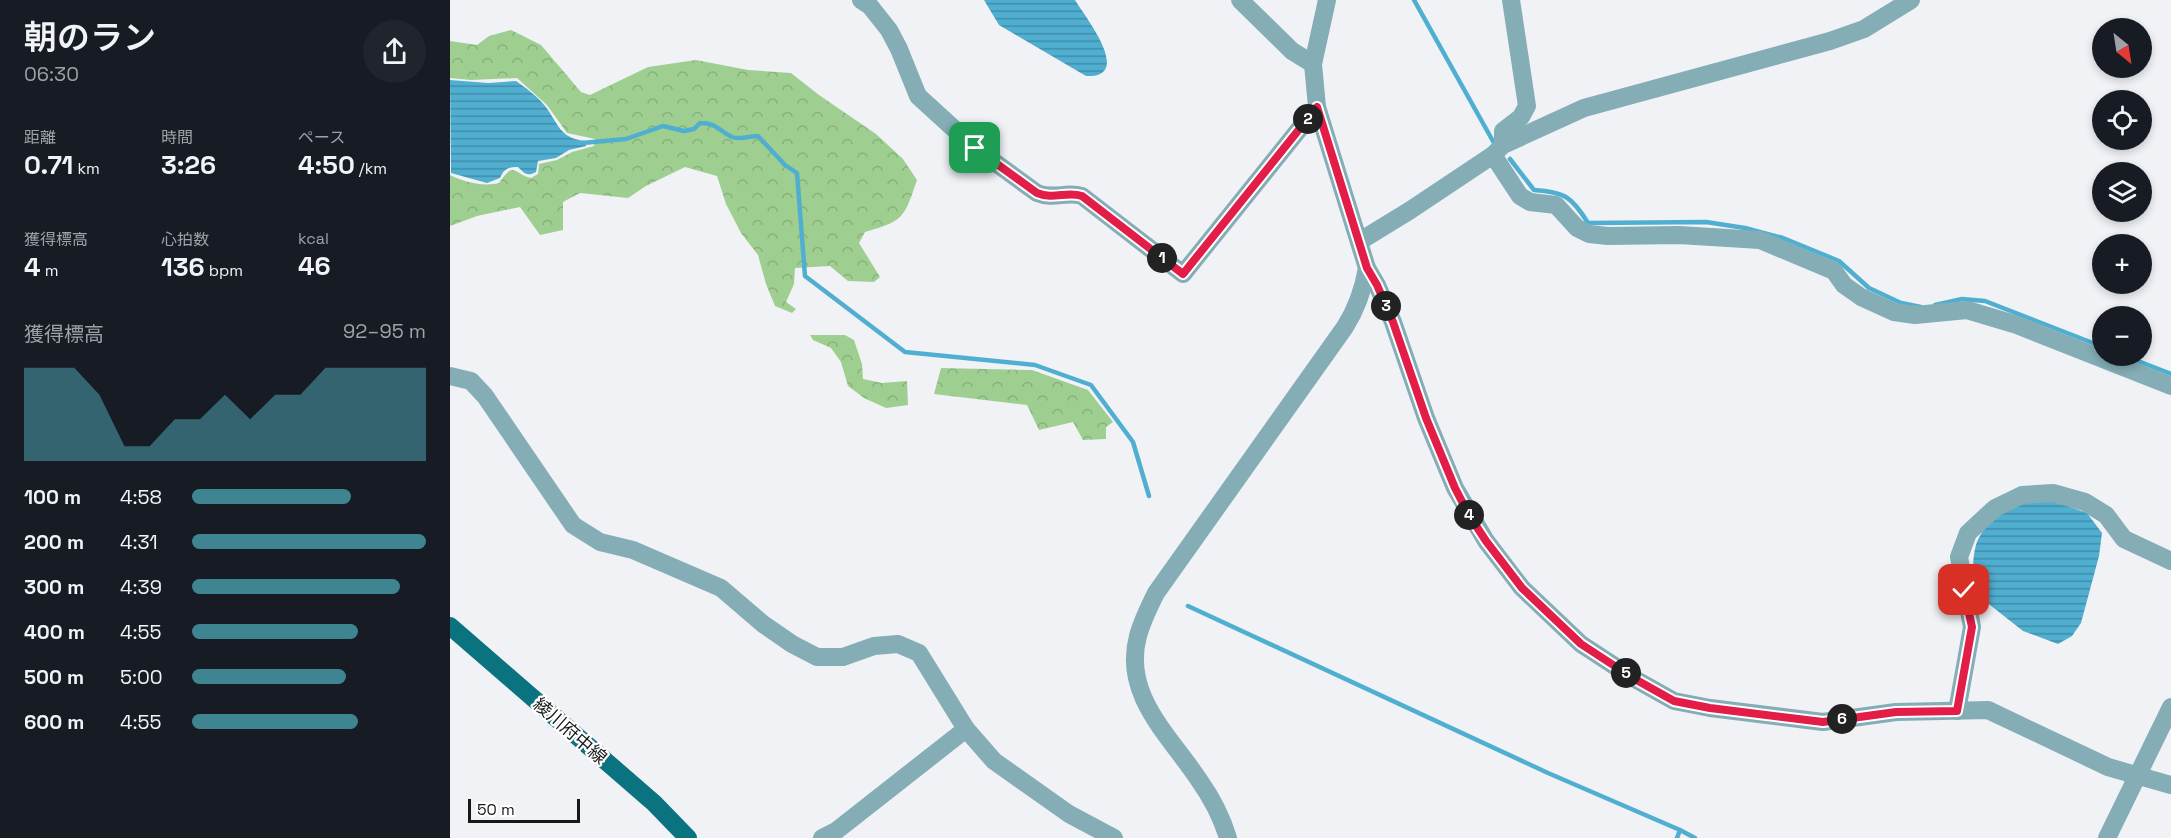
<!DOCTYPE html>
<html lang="ja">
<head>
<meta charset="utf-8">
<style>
  body { margin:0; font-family:"Space Grotesk","Noto Sans JP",sans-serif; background:#20242c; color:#f1f3f6; height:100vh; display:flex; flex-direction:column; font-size:22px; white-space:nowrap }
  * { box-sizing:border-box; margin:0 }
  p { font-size:20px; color:#9ea1a6 }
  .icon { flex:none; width:33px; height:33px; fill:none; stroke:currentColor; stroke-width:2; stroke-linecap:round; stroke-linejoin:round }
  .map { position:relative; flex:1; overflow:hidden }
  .side { display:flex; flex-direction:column; background:#171b24; width:450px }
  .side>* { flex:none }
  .needle { width:39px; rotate:150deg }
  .tools { position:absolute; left:1642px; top:18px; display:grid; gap:12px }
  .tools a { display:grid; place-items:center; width:60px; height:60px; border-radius:50%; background:#171b24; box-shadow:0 3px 9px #0003; font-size:30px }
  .scale { position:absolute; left:18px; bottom:15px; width:112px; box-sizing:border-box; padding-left:6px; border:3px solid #171819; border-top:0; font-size:16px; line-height:21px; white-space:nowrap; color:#171819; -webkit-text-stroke:4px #fff; paint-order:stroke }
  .pin { position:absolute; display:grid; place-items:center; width:51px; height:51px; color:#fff; margin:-26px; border-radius:12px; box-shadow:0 3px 9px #0006 }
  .km { position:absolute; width:30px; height:30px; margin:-15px; border-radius:50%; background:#222; color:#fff; font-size:16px; line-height:30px; text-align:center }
  .round { display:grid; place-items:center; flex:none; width:63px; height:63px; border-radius:32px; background:#20242c }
  .summary { display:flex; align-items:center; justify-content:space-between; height:102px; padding:0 24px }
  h1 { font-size:33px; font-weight:600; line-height:45px }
  .stats { display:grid; grid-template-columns:repeat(3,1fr); gap:9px; height:102px; padding:6px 24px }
  .stats div { display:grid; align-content:center }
  .stats b { font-size:26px; font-weight:600 }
  .stats small { font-size:16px; font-weight:400 }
  .stats p { font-size:16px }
  .chart { height:168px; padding:12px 24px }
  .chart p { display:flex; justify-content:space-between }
  .chart svg { width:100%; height:108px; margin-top:6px; fill:#3f8491; opacity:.7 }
  ul { padding:0 24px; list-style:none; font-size:20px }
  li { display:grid; grid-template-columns:96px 72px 1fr; align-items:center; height:45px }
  li i { height:15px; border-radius:8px; background:#3f8491 }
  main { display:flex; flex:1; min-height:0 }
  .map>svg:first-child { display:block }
</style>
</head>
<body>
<main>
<section class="side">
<div class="summary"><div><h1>朝のラン</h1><p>06:30</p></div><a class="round"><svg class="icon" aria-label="share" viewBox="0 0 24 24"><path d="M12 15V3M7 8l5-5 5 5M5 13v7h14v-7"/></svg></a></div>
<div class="stats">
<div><p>距離</p><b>0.71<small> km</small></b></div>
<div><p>時間</p><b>3:26</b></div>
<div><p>ペース</p><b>4:50<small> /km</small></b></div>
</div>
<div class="stats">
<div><p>獲得標高</p><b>4<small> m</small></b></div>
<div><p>心拍数</p><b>136<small> bpm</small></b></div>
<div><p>kcal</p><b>46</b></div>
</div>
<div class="chart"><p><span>獲得標高</span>92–95 m</p>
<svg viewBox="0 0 160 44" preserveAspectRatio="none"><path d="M0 44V6L10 6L20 6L30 17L40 38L50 38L60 27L70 27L80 17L90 27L100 17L110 17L120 6L130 6L140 6L150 6L160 6V44z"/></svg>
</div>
<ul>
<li><b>100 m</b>4:58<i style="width:68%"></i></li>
<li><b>200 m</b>4:31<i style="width:100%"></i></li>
<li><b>300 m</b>4:39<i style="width:89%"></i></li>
<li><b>400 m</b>4:55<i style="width:71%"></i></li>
<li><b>500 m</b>5:00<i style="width:66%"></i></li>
<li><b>600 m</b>4:55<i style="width:71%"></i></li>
</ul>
</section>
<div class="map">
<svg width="1721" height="838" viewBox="0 0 1721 838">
  <defs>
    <pattern id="forest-crowns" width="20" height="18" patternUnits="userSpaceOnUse" patternTransform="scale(1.5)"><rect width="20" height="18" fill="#9ecf90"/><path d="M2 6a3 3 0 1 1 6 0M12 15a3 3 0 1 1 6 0" fill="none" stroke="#87b17c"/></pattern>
    <pattern id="water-rules" width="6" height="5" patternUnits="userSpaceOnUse" patternTransform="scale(1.5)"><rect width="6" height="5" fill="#50afd0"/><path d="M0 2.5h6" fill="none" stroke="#418da8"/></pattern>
  </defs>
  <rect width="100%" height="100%" fill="#f0f2f6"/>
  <g fill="url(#forest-crowns)">
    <path d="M61,30l30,15 40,47 9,3 58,-28 48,-7 52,10 43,3 28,22 57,39 27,25 14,21c-13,38 -13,41 -52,52l-6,11 21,34 -6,5 -26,-1 -18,-15 -35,2 -1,16 -8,18 10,7 -4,4 -17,-7 -9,-22 -8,-29 -17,-22 -15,-29 -9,-28 -32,-9 -39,19 -18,12 -48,-5 -17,9v28l-23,5 -20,-28 -43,9 -27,10v-51c14,7 33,12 49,8 16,-23 14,-9 32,-5l7,-4 1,-10 18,-4 15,-8 22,-6 1,-7 -28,-6 -20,-28 -30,-27 -46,2 -21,-2v-37l27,4 12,-9z"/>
    <path d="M360,335h35l9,5 8,24 1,15 19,4 25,-2 1,24 -22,3 -22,-10 -16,-12 -7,-24 -10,-14 -18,-8z"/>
    <path d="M491,368l91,2 56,20 25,32 -7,5v12l-23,1 -10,-18 -34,8 -12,-25 -93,-11z"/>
  </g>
  <g fill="url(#water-rules)">
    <path d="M534,0h91c11,18 59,78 11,76l-87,-51z"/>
    <path d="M0,80l38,3 28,-2c10,7 21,15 29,25 14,18 14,32 40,35l1,5 -17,4 -13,8 -18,3 -2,11c-9,5 -12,1 -18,-5 -10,0 -14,2 -18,11l-13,5 -36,-10z"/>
    <path d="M1590,496l47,17 15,20 -3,23 -18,67 -9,13 -14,8 -35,-13 -33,-26 -16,-17c-1,-14 -2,-29 2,-43 2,-8 12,-21 16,-30z"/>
  </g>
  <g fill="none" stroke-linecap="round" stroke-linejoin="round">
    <g stroke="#50afd0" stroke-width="4.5">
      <path d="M964,0l80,143"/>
      <path d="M132,143l44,-4 37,-13 21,5 10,-2 6,-6c17,0 18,7 32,14 8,3 18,-1 26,-1l27,29 12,8 8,103 100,76 130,13 56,20 42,57 16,54"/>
      <path d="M1060,159l24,31c31,2 38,7 54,33l118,-1 39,6 38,10 56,23 30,27 32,15 20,4"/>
      <path d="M1485,305l27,-6 23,2 118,46"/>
      <path d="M1675,356l46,18"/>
      <path d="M738,606l360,167 132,57 -3,8"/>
      <path d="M1230,830l15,8"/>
    </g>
    <g stroke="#84adb5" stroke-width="18">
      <path d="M411,0l9,6 19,24 10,19 19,47 57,52 62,45c17,7 29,-2 45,3l101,78 134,-167"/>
      <path d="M790,0l52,51 21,13"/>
      <path d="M877,0l-14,64 4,43 50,161 10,17 16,37 33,96 29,70 31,53 36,47 59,56 52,34 41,23 36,7 113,14 73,-10 92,-2 120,57 63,18"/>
      <path d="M1053,145v-14l18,-14 6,-11 -16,-106"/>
      <path d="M1043,155l27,41 10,6 26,3 21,23 12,6 19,2 71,-1 81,5 74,31 10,14 17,12 33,15 21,3 52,-5 47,14 157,62"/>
      <path d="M910,241l49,-30 84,-56 10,-10 81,-37 246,-67 34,-12 47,-29"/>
      <path d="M0,376l21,5 14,15 88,129 27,17 33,8 88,38 42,36 29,20 25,13h26l31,-11 24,-2 21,9 47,76 28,32 75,53 45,24"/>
      <path d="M1507,711l15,-84 -13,-70 9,-24 27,-25 27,-13 31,-2 32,9 21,13 18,24 47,22"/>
      <path d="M372,838l14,-7 130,-102"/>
      <path d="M778,838c-6,-20 -17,-41 -29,-58 -29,-44 -77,-85 -61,-144 4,-15 11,-29 18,-43l189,-266c12,-19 18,-36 22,-59"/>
      <path d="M1657,838l64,-131"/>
    </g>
    <path stroke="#0b7380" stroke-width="18" d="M0,626l204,177 34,35"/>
  </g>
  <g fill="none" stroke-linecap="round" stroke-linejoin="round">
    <g stroke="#fff" stroke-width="12">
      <path id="route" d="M525,148l62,45c17,7 29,-2 45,3l101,78 134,-167 50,161 10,17 16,37 33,96 29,70 14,27 17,26 36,47 59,56 52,34 41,23 36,7 113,14 73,-10 61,-1 15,-84 -8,-37"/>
    </g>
    <use href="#route" stroke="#e11d48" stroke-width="8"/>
  </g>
  <g text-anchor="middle" stroke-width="4.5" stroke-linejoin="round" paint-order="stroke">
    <g font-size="18" fill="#171819" stroke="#fff">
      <text transform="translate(120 731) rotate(41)" y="6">綾川府中線</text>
    </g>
  </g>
</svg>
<div class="tools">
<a><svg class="needle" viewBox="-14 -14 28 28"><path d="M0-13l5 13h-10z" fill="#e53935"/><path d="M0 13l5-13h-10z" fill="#9ea1a6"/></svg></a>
<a><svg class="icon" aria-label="locate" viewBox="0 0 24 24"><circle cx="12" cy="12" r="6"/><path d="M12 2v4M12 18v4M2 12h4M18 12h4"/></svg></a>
<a><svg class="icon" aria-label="layers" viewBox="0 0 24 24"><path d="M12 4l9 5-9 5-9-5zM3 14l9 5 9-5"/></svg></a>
<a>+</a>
<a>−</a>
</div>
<div class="scale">50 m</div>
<div class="pin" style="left:525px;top:148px;background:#1e9e55"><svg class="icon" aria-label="arrive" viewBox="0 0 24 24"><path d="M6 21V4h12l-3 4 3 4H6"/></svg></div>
<div class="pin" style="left:1514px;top:590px;background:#d93025"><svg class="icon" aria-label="check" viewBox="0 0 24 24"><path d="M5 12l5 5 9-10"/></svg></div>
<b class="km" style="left:712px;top:258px">1</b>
<b class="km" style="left:858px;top:119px">2</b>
<b class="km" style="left:936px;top:306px">3</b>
<b class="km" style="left:1019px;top:515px">4</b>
<b class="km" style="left:1176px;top:673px">5</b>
<b class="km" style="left:1392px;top:719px">6</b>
</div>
</main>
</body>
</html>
